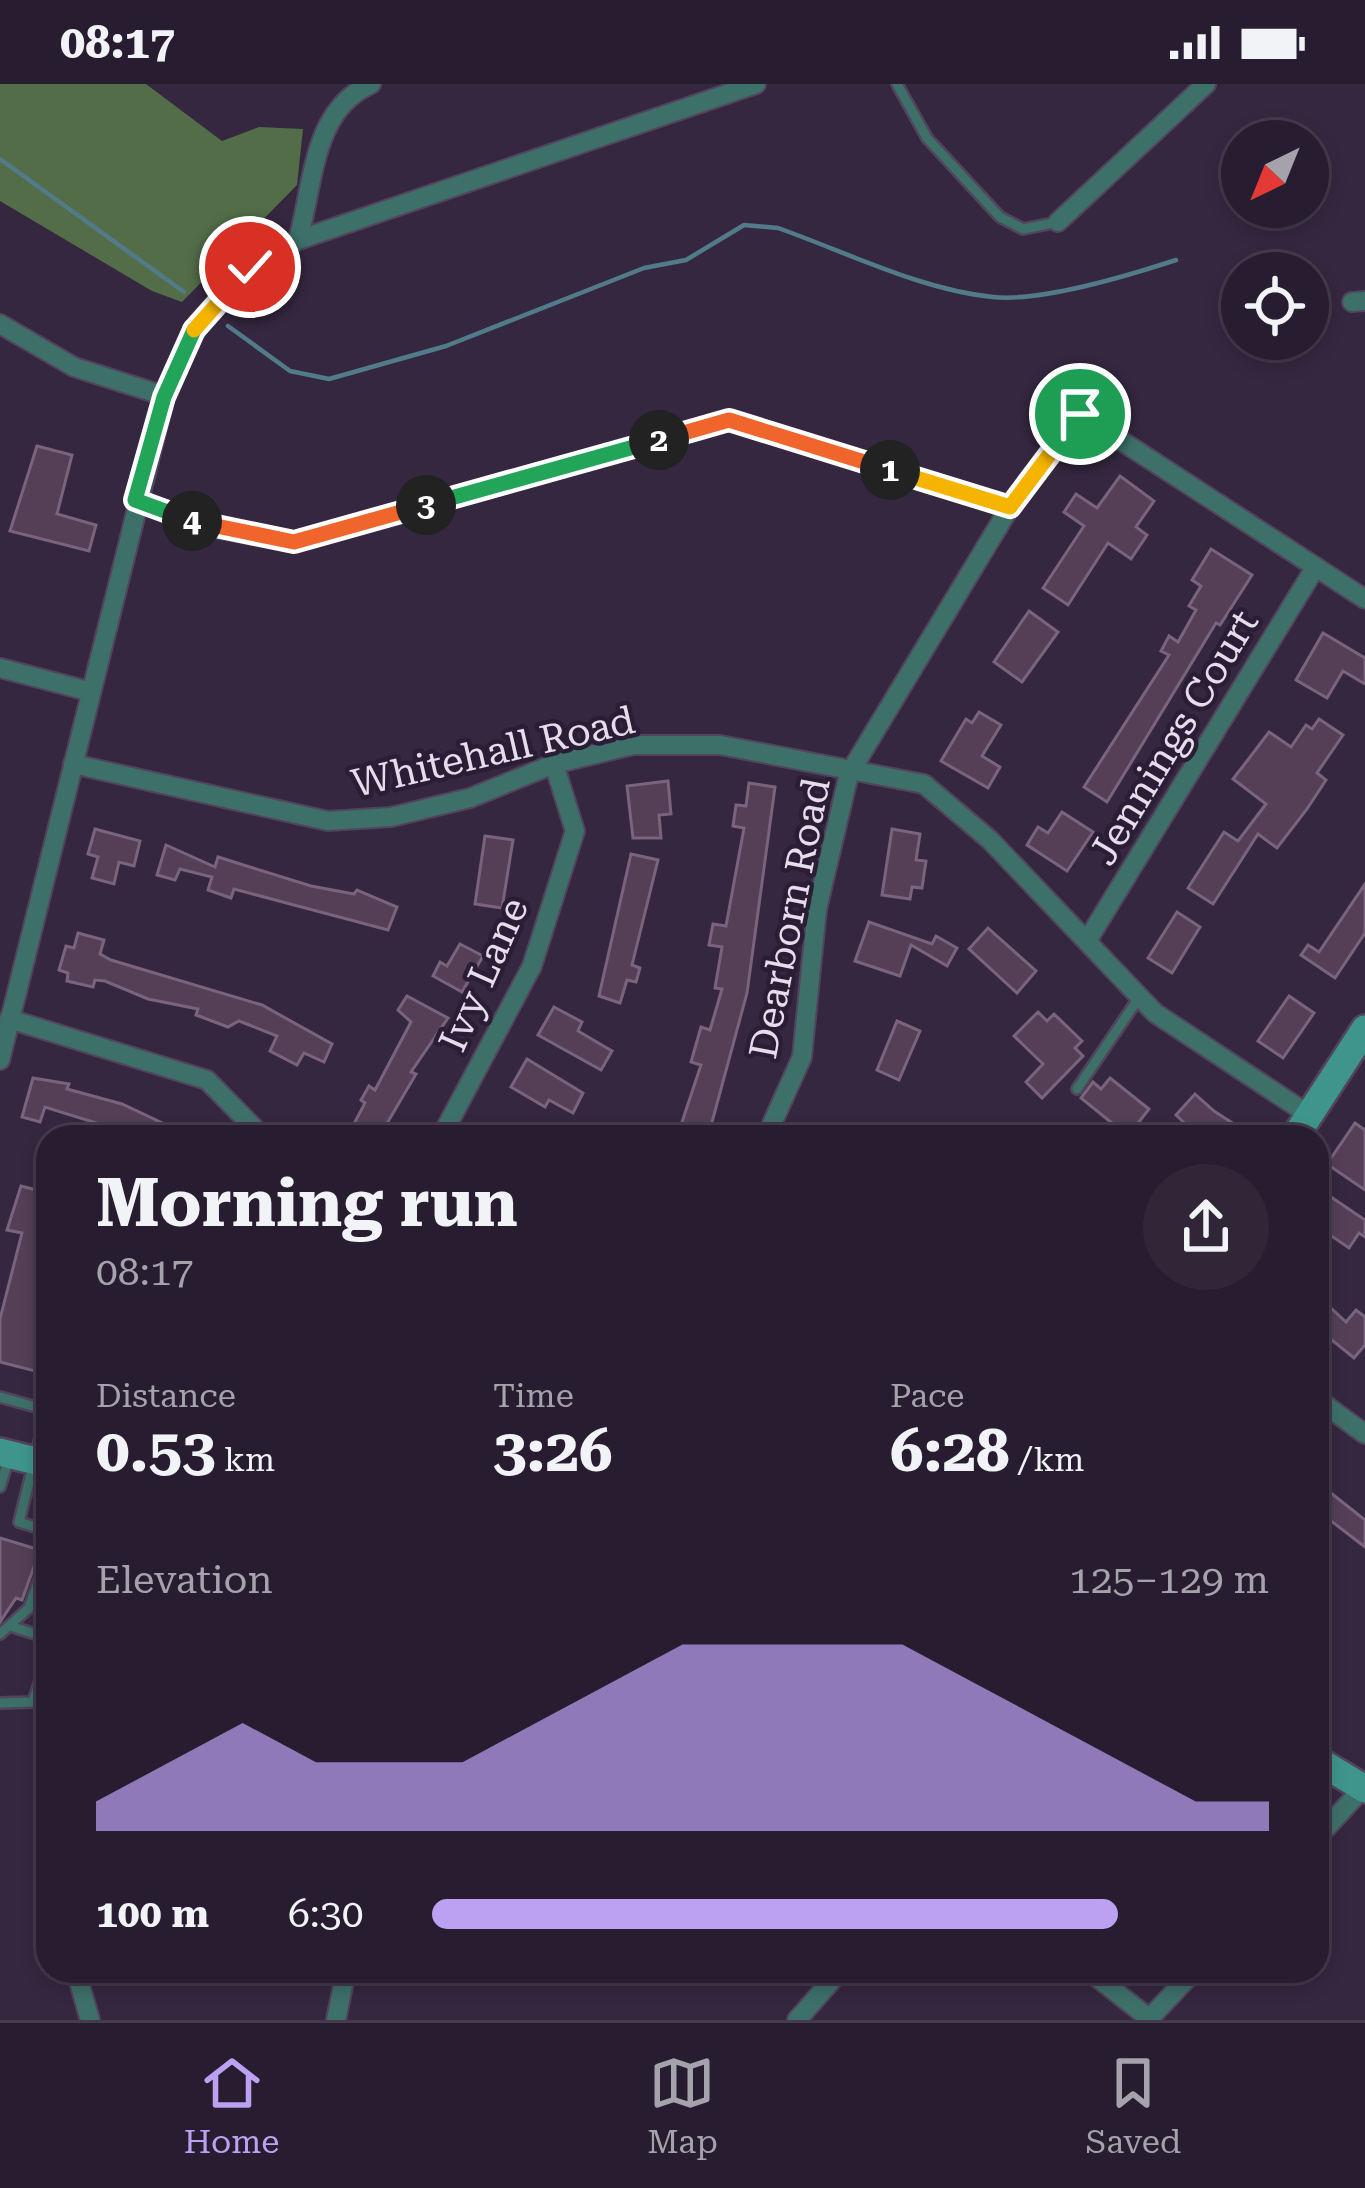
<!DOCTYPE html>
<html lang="en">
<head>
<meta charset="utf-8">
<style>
  body { margin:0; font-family:"Roboto Serif",serif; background:#302638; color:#f1f3f6; height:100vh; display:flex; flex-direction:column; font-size:45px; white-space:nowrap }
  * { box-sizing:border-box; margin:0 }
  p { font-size:39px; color:#a5a2ab }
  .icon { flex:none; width:66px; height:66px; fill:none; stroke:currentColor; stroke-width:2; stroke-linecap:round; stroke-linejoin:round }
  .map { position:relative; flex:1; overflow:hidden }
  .panel { position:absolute; left:36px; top:1041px; width:1293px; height:858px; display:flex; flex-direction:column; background:#281d30; border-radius:36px; box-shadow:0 6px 18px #0003,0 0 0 3px #443b4c }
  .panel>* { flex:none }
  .needle { width:78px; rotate:223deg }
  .buttons { position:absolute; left:1221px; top:36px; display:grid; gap:24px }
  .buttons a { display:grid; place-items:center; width:108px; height:108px; border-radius:50%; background:#281d30; box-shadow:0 6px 18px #0003,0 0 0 3px #443b4c; font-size:60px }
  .pin { position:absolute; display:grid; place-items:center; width:102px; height:102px; color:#fff; margin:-51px; border:6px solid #fff; border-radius:50%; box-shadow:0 3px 12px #0007 }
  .km { position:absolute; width:60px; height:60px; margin:-30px; border-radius:50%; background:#222; color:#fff; font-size:33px; line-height:60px; text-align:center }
  .round { display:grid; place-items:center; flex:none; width:126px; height:126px; border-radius:63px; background:#302638 }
  .overview { display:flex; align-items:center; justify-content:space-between; height:204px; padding:0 60px }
  h1 { font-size:66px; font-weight:700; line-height:90px }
  .stats { display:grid; grid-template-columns:repeat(3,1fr); gap:18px; height:204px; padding:12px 60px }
  .stats div { display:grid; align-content:center }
  .stats b { font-size:60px; font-weight:700 }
  .stats small { font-size:33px; font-weight:400 }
  .stats p { font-size:33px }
  .chart { height:336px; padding:24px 60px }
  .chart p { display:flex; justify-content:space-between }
  .chart svg { width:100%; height:216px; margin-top:12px; fill:#bca0f2; opacity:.7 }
  ul { padding:0 60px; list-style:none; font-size:39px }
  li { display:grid; grid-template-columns:192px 144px 1fr; align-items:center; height:90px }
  li i { height:30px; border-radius:15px; background:#bca0f2 }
  .status { display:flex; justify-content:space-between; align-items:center; height:84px; padding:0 60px; background:#281d30; direction:ltr }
  .status svg { height:33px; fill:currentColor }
  .tabs { display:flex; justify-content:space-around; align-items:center; height:168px; border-top:3px solid #443b4c; background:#281d30; font-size:33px; color:#a5a2ab }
  .tabs a { display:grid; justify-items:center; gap:6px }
  .tabs .selected { color:#bca0f2 }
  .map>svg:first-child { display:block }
</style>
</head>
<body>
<div class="status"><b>08:17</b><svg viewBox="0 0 49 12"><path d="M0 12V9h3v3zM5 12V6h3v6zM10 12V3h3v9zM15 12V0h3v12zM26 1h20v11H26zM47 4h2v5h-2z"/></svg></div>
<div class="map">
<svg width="1365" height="1936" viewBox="0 0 1365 1936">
  <rect width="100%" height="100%" fill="#352740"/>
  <path fill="#536d49" d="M0,0h146l76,57 37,-14 44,2 -6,56 -115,117 -30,-11 -152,-90z"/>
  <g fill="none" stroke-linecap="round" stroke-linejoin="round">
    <g stroke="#517b89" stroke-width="4.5">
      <path d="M0,75l184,133"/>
      <path d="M228,242l62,45 39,8 117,-33 198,-78 42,-8 58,-35 34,3c68,24 143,62 215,69 47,5 137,-22 183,-37"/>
    </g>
  </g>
  <g fill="#543f57" stroke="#79637d" stroke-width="3">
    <path d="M37,362l35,9 -15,59 39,11 -7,26 -79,-20z"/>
    <path d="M1120,392l34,25 -18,26 11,8 -16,24 -23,-16 -40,62 -25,-17 41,-62 -20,-14 12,-18 21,14z"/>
    <path d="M1211,465l41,26 -32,50 -4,-2 -109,179 -23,-15 85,-132 -8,-4 8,-15 9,6 18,-32 -7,-4 12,-20 -9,-6z"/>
    <path d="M1029,527l29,21 -36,50 -28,-20z"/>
    <path d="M1323,549l42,25v26l-22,-13 -16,27 -31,-18z"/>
    <path d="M979,628l22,13 -19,31 18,11 -12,21 -47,-27 25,-42 6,4z"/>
    <path d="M1319,635l24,16 -26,38 9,7 -19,29 -30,39 -19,-14 -45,70 -25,-16 36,-56 14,9 28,-37 -33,-25 14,-18 22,-29 22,15 15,-22 6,4z"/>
    <path d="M668,697l3,33 -12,1 2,23h-28l-6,-52z"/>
    <path d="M749,699l26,4 -28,206 -39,144h-31l24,-72 -10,-3 10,-35 9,3 12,-41 -7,-1 7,-41 -13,-2 4,-21 13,2 18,-98 -11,-2 3,-21 10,1z"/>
    <path d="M1062,728l31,20 -26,39 -40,-26 11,-18 10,6z"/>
    <path d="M95,745l45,12 -6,25 -15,-4 -5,22 -22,-6 6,-21 -10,-3z"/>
    <path d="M892,745l28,5 -4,26 10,1 -4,27 -10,-1 -2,12 -28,-4z"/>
    <path d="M485,752l28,4 -11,68 -27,-4z"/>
    <path d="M166,761l49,22 3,-10 93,29 43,8 3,-4 40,17 -9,23 -154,-41 -3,9 -23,-8 4,-13 -32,-8 -5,11 -18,-5z"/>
    <path d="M631,770l27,6 -26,105 8,3 -4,14 -9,-2 -7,23 -21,-7z"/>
    <path d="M1365,800v49l-30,45 -34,-23 7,-10 11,7z"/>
    <path d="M1177,828l23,15 -28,46 -24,-15z"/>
    <path d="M869,838l63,22 4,-8 21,12 -10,18 -36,-21 -11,31 -45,-15z"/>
    <path d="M988,844l48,43 -19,22 -48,-44z"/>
    <path d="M78,849l26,7 -4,14 11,6 151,45 70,39 -8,18 -20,-9 -7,12 -27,-14 7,-15 -38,-15 -11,6 -32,-12 2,-6 -50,-10 -43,-18 -10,-1 -2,7 -26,-6 1,-8 -9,-3 7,-24 8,2z"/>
    <path d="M460,860l23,12 -21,36 -29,-16 7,-14 7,4z"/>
    <path d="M407,912l41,22 -37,54 5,2 -37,63h-32l18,-34 -4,-3 8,-14 6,4 36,-68 -13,-12z"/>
    <path d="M1289,912l25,17 -31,45 -25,-17z"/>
    <path d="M554,923l28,15 -4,9 34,20 -11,19 -63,-35z"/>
    <path d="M1038,928l9,9 7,-7 28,27 -7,7 8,8 -41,42 -16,-16 17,-18 -29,-28z"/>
    <path d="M897,937l23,10 -21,49 -22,-10z"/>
    <path d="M527,975l56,34 -10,20 -24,-13 -4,7 -34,-20z"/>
    <path d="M33,994l36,6 -2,5 55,15 70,33h-51l-96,-30 -5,15 -18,-5z"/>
    <path d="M1110,994l39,31 -21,27 -47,-38 12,-16 8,7z"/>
    <path d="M1195,1010l19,17 40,26h-55l-23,-22z"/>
    <path d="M1355,1039l10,7v60l-38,-26z"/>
    <path d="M21,1102l27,7v145l-9,34 -39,-10v-43l22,-86 -15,-3z"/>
    <path d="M1328,1111l37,25v17l-6,-4 -10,15 -32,-22v-15z"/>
    <path d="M1317,1211l29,27 10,-12 9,7v28l-11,13 -37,-30z"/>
    <path d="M1317,1398l48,38v27l-39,-30 -9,11z"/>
    <path d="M0,1454l40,12 -18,50 -6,-2 -16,24z"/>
  </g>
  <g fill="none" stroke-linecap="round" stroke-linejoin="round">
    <g stroke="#51445c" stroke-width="14">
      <g id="lane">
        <path d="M897,0l30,54 73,79 23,12 35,-7"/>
        <path d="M1077,1005l63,-93"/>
        <path d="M0,1313l47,13 -28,112 29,9"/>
        <path d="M0,1403l9,-29"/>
        <path d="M10,1542l38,12"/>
        <path d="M0,1550l29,-26 19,-53"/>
        <path d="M0,1619l33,-1 15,-46"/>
      </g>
    </g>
    <g stroke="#51445c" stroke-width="22">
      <g id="street">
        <path d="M1058,138l148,-138"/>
        <path d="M298,156c16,-57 14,-130 73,-156"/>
        <path d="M1352,218l13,-1"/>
        <path d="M0,240l74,43 91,29"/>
        <path d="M135,416l68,26 91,16 435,-122 281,87"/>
        <path d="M0,584l88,23"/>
        <path d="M73,680l255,57 63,-4 79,-19 84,-34 79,-19h87l204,39 66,56 165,173 154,102"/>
        <path d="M1087,857l228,-373"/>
        <path d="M9,935l198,61 56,57"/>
        <path d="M0,976l165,-664 33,-73 51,-56 49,-27 458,-156"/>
        <path d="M441,1053l91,-171 43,-135 -21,-67"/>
        <path d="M766,1053l36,-80 15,-148 32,-135 161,-267 70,-93 285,185"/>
        <path d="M1317,1315l48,35"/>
        <path d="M1317,1754l46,-50"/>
        <path d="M76,1887l14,49"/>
        <path d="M1089,1887l61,48"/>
        <path d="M336,1936l10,-49"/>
        <path d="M797,1936l43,-49"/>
        <path d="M1148,1936l46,-49"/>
      </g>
    </g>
    <g stroke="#51445c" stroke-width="32">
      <g id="secondary">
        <path d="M1295,1053l70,-108"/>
        <path d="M0,1368l48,12"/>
        <path d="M1317,1676l48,29"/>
      </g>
    </g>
    <use href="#lane" stroke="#3e706a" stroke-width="9"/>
    <use href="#street" stroke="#3e706a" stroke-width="18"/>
    <use href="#secondary" stroke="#3f958c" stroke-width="27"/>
  </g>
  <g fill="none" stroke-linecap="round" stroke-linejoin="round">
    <g stroke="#fff" stroke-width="24">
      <path id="split-1" d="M890,386l120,37 70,-93"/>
    </g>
    <g stroke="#fff" stroke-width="24">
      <path id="split-2" d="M659,356l70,-20 161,50"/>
    </g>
    <g stroke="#fff" stroke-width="24">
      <path id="split-3" d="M426,421l233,-65"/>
    </g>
    <g stroke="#fff" stroke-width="24">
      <path id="split-4" d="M192,437l102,21 132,-37"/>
    </g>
    <g stroke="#fff" stroke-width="24">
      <path id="split-5" d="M192,437l-57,-21 29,-103 30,-67"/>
    </g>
    <g stroke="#fff" stroke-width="24">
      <path id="split-6" d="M194,246l56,-63"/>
    </g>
    <use href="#split-1" stroke="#f5b400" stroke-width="15"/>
    <use href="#split-2" stroke="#f0652b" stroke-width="15"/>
    <use href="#split-3" stroke="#22a559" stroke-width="15"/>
    <use href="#split-4" stroke="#f0652b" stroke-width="15"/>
    <use href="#split-5" stroke="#22a559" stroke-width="15"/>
    <use href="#split-6" stroke="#f5b400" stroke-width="15"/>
  </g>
  <g text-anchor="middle" stroke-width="9" stroke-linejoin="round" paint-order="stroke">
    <g font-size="39" fill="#e5dcec" stroke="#2b1d35">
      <text transform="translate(1173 653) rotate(-59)" y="14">Jennings Court</text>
      <text transform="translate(493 667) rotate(-13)" y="14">Whitehall Road</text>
      <text transform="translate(789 834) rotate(-79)" y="14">Dearborn Road</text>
      <text transform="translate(483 890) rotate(-66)" y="14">Ivy Lane</text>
    </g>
  </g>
</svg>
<div class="buttons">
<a><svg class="needle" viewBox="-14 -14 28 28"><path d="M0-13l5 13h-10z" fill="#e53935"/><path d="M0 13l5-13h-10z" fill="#a5a2ab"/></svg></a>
<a><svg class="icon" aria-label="locate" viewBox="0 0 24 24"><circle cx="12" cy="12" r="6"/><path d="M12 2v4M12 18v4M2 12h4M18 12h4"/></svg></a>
</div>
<div class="pin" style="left:1080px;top:330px;background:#1e9e55"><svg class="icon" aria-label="arrive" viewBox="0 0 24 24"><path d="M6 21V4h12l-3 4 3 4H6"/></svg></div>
<div class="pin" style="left:250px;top:183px;background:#d93025"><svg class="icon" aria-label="check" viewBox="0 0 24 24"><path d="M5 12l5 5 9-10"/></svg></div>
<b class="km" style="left:890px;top:386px">1</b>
<b class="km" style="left:659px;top:356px">2</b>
<b class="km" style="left:426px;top:421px">3</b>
<b class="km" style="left:192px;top:437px">4</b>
<section class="panel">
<div class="overview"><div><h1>Morning run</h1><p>08:17</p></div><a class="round"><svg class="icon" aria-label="share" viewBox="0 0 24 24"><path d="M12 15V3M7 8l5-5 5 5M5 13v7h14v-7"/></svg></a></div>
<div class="stats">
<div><p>Distance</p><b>0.53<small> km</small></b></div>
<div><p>Time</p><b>3:26</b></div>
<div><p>Pace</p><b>6:28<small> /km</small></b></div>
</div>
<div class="chart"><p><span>Elevation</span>125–129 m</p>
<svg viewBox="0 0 160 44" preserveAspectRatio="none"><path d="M0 44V38L10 30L20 22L30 30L40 30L50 30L60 22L70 14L80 6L90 6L100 6L110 6L120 14L130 22L140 30L150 38L160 38V44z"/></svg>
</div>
<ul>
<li><b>100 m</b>6:30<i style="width:82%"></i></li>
</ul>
</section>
</div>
<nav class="tabs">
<a class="selected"><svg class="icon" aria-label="home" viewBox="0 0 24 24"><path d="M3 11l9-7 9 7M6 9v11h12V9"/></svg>Home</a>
<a><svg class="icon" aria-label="map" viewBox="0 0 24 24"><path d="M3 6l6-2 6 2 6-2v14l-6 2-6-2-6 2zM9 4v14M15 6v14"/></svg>Map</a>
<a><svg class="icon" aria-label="saved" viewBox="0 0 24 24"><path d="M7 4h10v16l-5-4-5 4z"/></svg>Saved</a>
</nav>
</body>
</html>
